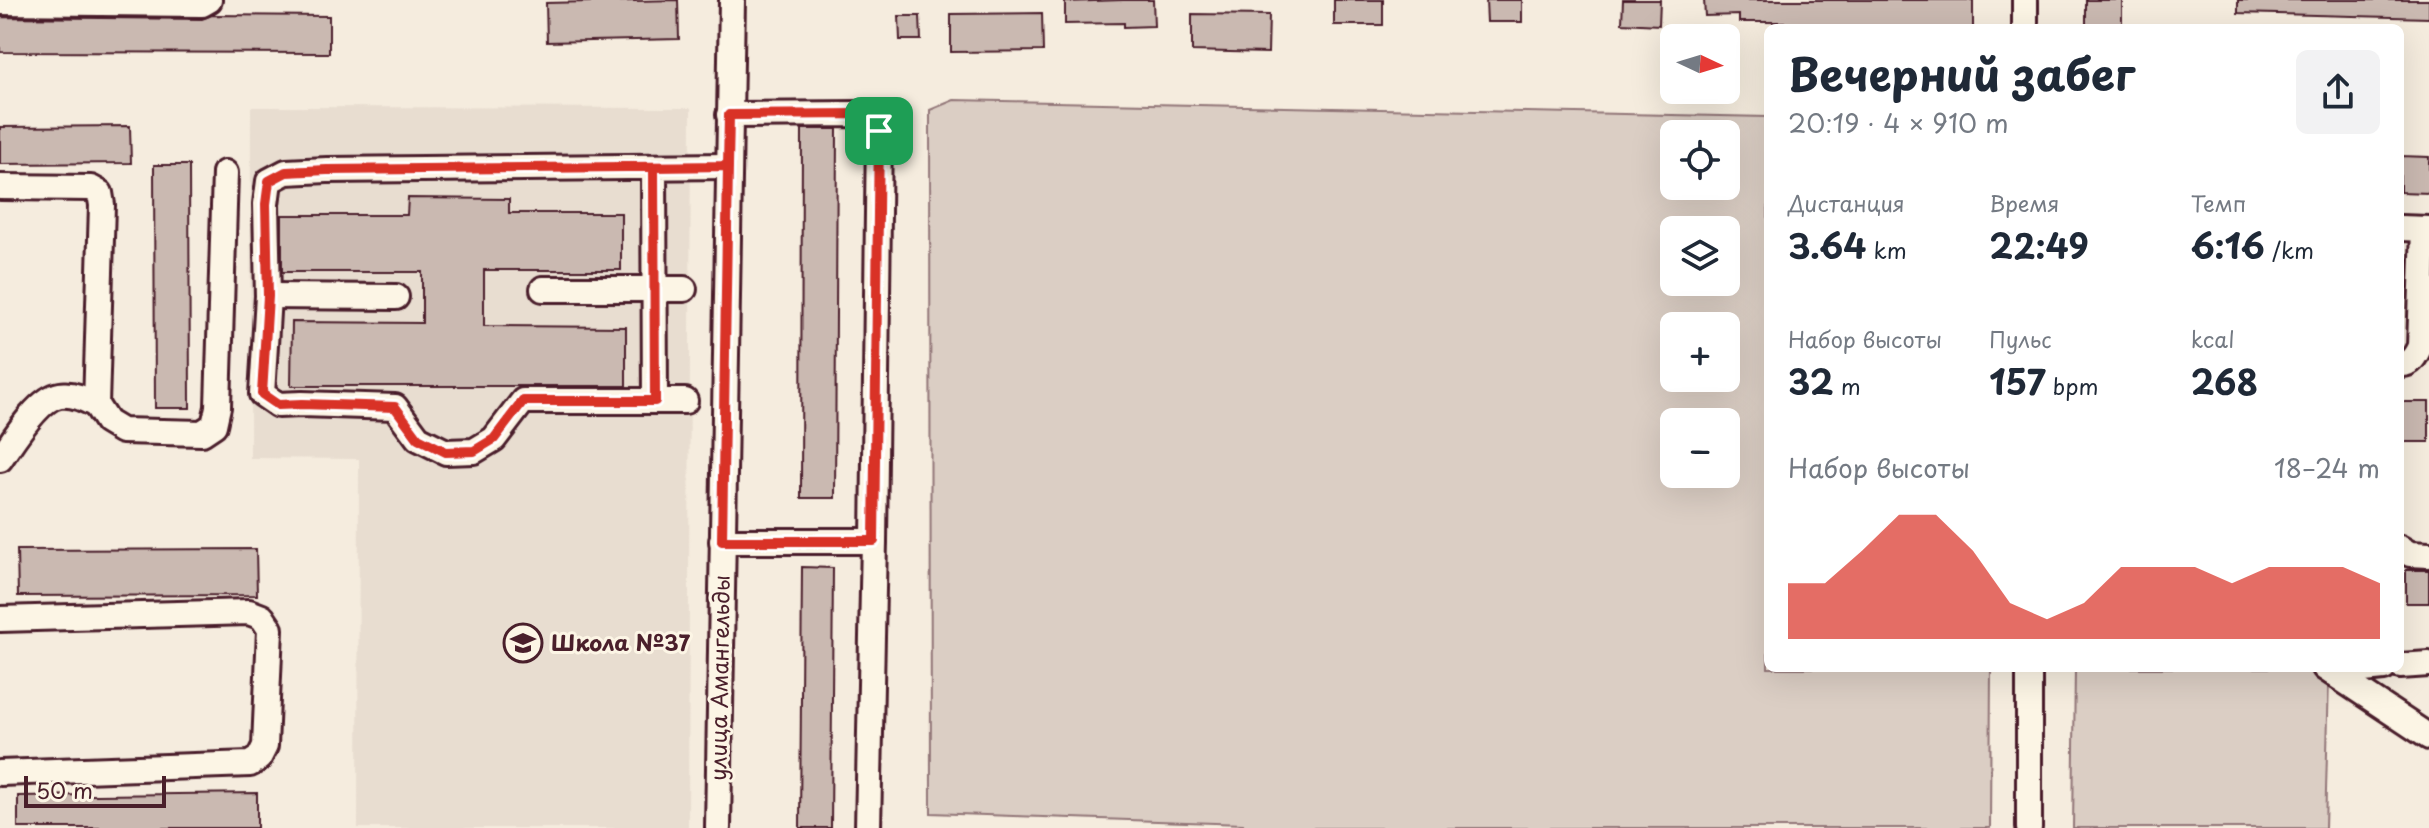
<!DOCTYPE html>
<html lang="ru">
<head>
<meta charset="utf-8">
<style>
  body { margin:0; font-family:"Playpen Sans",sans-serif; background:#f2f2f3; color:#1f2937; height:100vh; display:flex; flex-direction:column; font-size:30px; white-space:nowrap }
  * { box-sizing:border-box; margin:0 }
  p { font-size:26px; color:#747a83 }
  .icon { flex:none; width:44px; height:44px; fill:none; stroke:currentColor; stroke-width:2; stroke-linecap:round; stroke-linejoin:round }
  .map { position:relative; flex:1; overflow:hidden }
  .details { position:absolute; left:1764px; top:24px; width:640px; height:648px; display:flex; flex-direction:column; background:#fff; border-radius:12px; box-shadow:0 8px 32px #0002 }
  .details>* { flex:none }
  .needle { width:52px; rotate:94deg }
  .fabs { position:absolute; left:1660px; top:24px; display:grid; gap:16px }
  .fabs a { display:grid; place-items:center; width:80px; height:80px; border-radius:12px; background:#fff; box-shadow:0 8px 32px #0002; font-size:40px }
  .scale { position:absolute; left:24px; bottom:20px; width:142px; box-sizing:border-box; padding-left:8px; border:4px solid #4a1f2b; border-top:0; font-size:22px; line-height:28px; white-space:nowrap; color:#4a1f2b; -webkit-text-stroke:6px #fcf5e5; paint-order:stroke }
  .pin { position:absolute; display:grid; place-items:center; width:68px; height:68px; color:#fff; margin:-34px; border-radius:16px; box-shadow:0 4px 12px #0006 }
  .round { display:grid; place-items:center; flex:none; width:84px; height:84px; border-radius:12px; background:#f2f2f3 }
  .head { display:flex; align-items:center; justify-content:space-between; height:136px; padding:0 24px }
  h1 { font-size:44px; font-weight:700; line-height:60px }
  .metrics { display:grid; grid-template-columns:repeat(3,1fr); gap:12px; height:136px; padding:8px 24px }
  .metrics div { display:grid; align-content:center }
  .metrics b { font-size:34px; font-weight:700 }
  .metrics small { font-size:22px; font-weight:400 }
  .metrics p { font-size:22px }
  .chart { height:224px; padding:16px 24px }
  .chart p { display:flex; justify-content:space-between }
  .chart svg { width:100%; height:144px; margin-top:8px; fill:#d93025; opacity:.7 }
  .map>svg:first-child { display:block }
</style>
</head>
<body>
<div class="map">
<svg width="2429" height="828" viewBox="0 0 2429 828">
  <rect width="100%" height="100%" fill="#f5ecde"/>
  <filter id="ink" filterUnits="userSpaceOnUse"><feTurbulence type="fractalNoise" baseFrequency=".0125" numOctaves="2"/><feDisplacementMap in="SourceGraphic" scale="16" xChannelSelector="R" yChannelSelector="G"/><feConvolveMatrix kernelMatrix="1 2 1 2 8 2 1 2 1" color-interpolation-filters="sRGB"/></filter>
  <g filter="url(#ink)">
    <path fill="#e8ddd0" d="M251,107l440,1 -3,720h-330l1,-369 -109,-1z"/>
    <g fill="#dbcec4" stroke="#927678" stroke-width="2" fill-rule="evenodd">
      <path d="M954,100l814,17v551h223l-1,160h-746l-1,-4 -312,-11 -1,-703zM1674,134h52v52h-52zM1674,230h52v52h-52zM1674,326h52v52h-52zM1674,422h52v52h-52z"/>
      <path d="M2075,668h239l15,10 -4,150h-252z"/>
    </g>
    <g fill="#cab9b1" stroke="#4a1f2b" stroke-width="2">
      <path d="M678,0l1,39 -132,3 -1,-39z"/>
      <path d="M1123,0h30l1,26 -30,1v-4l-59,1v-22z"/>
      <rect x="1334" y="0" width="49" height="25"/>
      <path d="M1486,0h36v22h-35z"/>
      <path d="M1623,0h37l-1,25 -37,-2z"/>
      <path d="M1704,0h269v28h-189v-6h-45v-7l-34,1z"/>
      <rect x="2086" y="0" width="36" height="28"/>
      <path d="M2238,0h191v18l-191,-5z"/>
      <path d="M1042,13l1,38 -92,1v-38z"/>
      <path d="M1192,14l77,1 -1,38 -76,-2z"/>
      <path d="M212,15l117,1v37l-329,-1v-35l202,2z"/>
      <path d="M899,16h21l1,24h-21z"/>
      <path d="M130,126l1,37 -131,1v-37z"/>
      <path d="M802,129h35l-2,369h-34z"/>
      <path d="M2400,156l29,1v36l-29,-1z"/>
      <path d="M154,165h35l1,243h-35z"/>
      <path d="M408,198l101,1v14h112v57h-137v56l142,1v59h-335l1,-64 130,1v-51h-140v-57h125z"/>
      <rect x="2400" y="402" width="29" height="40"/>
      <path d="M256,549l1,46 -239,1 -1,-46z"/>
      <path d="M802,567l31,1 -2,260h-31z"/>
      <rect x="2406" y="570" width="23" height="33"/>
      <path d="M257,793v35h-239v-32z"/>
    </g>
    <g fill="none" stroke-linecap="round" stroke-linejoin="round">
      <g stroke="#4a1f2b" stroke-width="30">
        <g id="minor">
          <path d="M0,2l202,2 7,-4"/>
          <path d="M2025,28v-28"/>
          <path d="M729,115l133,-1 12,5 5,12 -5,410 -6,287"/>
          <path d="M654,167l1,234h-132l-29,38 -20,12 -28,1 -28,-14 -23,-31 -93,-3 -24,1 -16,-11 6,-98 -2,-92 3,-23 17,-9 41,-2 401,-4"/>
          <path d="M0,187l91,1 9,5 2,12 -6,200 11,17 15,9 80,2 12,-8 4,-18 7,-234"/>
          <path d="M2400,228l29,1"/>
          <path d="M543,289h141"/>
          <path d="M268,296l128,1"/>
          <path d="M2400,364c11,1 16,-9 20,-18l4,-117"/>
          <path d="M655,401h30"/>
          <path d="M0,459c12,-17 38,-61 60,-64 13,-2 25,4 36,10"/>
          <path d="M722,541h152"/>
          <path d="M2400,548l10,6 19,1"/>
          <path d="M0,619l249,-7 13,5 8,12 -5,117 -6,12 -9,6 -250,9"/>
          <path d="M2400,666l29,-2"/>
          <path d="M2029,668v160"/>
          <path d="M2325,668l104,69"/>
          <path d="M2333,673l51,-5"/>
          <path d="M718,828l14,-828"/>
        </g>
      </g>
      <use href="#minor" stroke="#fcf5e5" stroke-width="24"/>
    </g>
  </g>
  <g fill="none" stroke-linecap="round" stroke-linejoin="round" filter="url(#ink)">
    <g stroke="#fff" stroke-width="16">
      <path id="route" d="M879,131l-5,-12 -12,-5 -133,1 -1,51 -401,4 -41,2 -17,9 -3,23 2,92 -6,98 16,11 24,-1 93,3 23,31 28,14 28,-1 20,-12 29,-38h132l-1,-234 74,-1 -6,375h152l5,-410"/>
    </g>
    <use href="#route" stroke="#d93025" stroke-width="10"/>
  </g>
  <defs>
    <g id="school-ring" transform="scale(2)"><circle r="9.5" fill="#fcf5e5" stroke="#4a1f2b" stroke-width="1.5"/><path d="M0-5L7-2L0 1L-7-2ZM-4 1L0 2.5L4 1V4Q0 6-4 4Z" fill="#4a1f2b"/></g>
  </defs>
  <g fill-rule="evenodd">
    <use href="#school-ring" x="523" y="643"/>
  </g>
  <g text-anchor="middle" stroke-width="6" stroke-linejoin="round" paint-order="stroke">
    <g font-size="22" font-weight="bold" fill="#4a1f2b" stroke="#fcf5e5" text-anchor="start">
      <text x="551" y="651">Школа №37</text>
    </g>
    <g font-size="22" fill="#4a1f2b" stroke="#fcf5e5">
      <text transform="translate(720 678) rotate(-89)" y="8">улица Амангельды</text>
    </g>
  </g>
</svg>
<div class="fabs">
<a><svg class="needle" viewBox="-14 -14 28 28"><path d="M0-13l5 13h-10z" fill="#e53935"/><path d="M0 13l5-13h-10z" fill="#747a83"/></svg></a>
<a><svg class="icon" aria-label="locate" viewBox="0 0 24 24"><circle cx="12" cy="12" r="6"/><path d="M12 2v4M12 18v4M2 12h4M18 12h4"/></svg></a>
<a><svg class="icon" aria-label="layers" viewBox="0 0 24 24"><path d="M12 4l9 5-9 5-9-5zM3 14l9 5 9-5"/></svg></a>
<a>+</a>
<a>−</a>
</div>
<div class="scale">50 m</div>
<div class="pin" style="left:879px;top:131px;background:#1e9e55"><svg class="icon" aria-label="arrive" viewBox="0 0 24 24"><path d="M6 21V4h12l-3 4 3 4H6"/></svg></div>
<section class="details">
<div class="head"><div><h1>Вечерний забег</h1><p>20:19 · 4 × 910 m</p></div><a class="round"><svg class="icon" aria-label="share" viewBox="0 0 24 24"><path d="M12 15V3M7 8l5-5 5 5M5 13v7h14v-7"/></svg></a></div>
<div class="metrics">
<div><p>Дистанция</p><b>3.64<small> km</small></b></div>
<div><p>Время</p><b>22:49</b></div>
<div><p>Темп</p><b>6:16<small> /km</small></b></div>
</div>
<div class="metrics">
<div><p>Набор высоты</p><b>32<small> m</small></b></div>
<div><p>Пульс</p><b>157<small> bpm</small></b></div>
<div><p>kcal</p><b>268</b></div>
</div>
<div class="chart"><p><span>Набор высоты</span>18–24 m</p>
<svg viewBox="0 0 160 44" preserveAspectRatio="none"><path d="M0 44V27L10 27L20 17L30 6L40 6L50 17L60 33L70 38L80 33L90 22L100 22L110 22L120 27L130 22L140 22L150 22L160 27V44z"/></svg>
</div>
</section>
</div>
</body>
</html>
